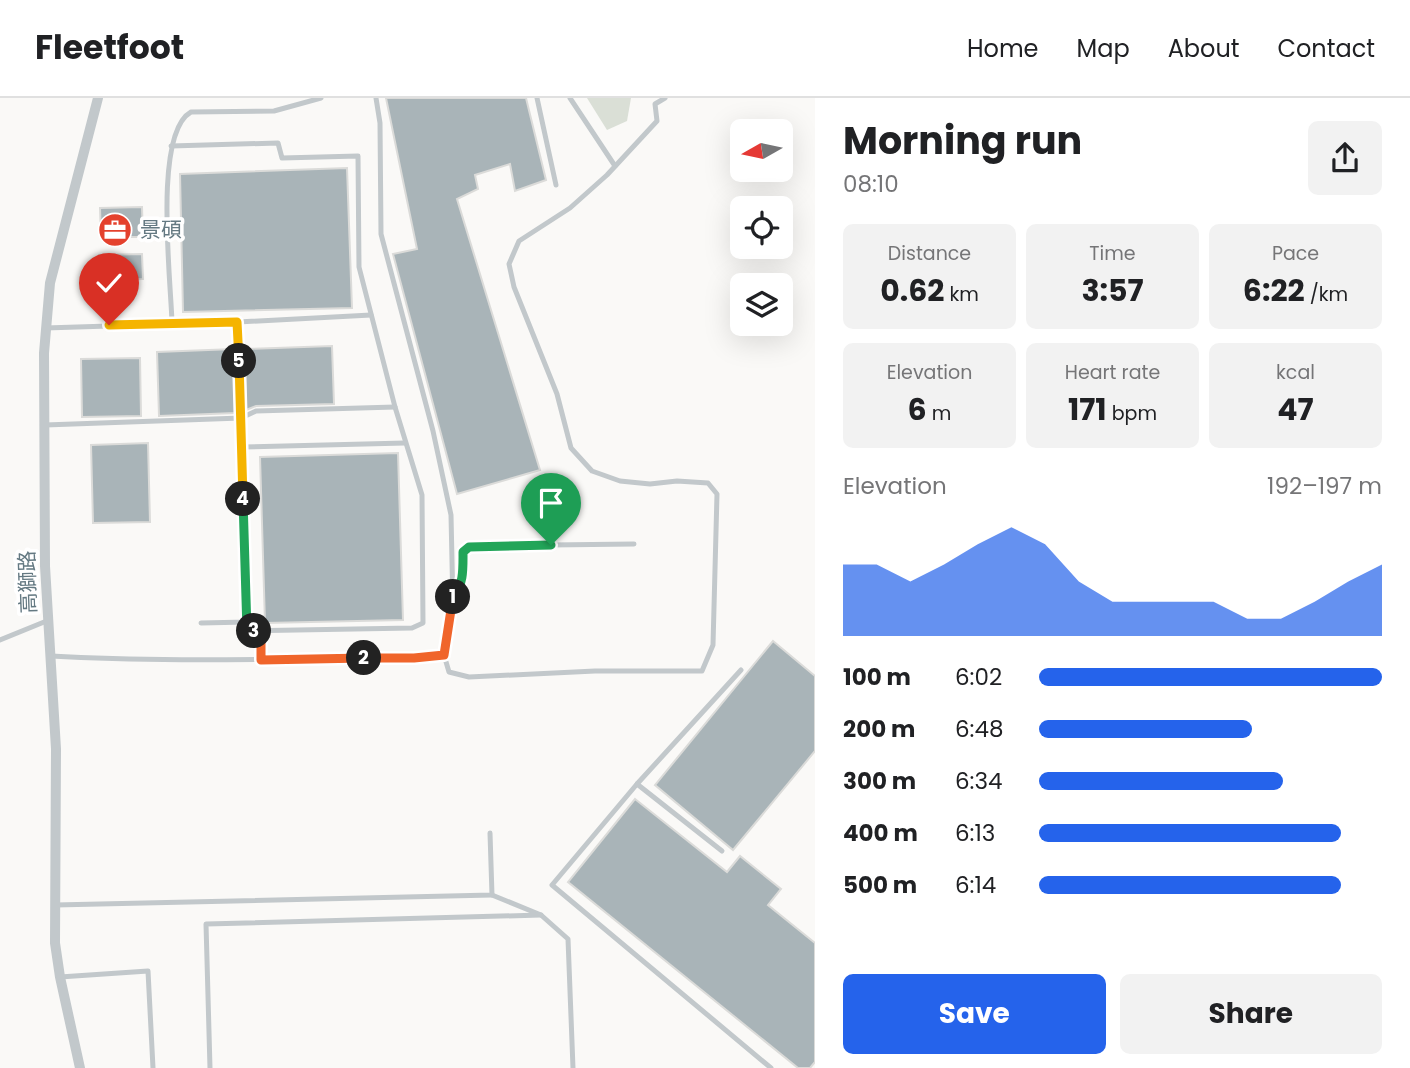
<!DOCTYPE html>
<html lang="en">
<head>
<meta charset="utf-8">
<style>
  body { margin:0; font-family:Poppins,"Noto Sans TC",sans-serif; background:#f2f2f2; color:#202124; height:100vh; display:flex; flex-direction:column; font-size:26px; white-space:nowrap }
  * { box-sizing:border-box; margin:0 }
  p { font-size:23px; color:#757577 }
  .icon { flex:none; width:38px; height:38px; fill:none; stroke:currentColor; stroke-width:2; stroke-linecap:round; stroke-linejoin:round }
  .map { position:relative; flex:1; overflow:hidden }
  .drawer { display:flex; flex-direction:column; background:#fff; width:595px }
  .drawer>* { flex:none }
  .needle { width:46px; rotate:261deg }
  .controls { position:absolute; left:730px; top:21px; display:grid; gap:14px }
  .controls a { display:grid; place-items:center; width:63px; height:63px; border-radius:10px; background:#fff; box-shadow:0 7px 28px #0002; font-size:35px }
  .pin { position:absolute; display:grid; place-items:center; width:60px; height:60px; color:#fff; margin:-72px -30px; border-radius:50% 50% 50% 0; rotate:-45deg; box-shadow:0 0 7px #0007 }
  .pin .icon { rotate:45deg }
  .km { position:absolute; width:35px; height:35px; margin:-18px; border-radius:50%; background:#222; color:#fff; font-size:19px; line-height:35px; text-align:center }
  .round { display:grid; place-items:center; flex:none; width:74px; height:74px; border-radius:10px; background:#f2f2f2 }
  .overview { display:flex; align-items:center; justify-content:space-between; height:119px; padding:0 28px }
  h1 { font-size:38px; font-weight:700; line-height:52px }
  .figures { display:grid; grid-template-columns:repeat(3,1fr); gap:10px; height:119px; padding:7px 28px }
  .figures div { display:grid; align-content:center; border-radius:10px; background:#f2f2f2; text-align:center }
  .figures b { font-size:30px; font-weight:700 }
  .figures small { font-size:19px; font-weight:400 }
  .figures p { font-size:19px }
  .chart { height:196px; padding:14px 28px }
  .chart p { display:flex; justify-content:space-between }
  .chart svg { width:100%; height:126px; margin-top:7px; fill:#2563eb; opacity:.7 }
  .button { display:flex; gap:14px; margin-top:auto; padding:14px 28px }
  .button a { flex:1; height:80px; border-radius:10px; background:#2563eb; color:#fff; font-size:28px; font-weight:700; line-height:80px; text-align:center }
  .button a+a { background:#f2f2f2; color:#202124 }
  ul { padding:0 28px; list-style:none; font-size:23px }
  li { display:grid; grid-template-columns:112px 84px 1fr; align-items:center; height:52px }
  li i { height:18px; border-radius:9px; background:#2563eb }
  header { display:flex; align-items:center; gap:42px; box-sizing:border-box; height:98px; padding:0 35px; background:#fff; border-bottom:2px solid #e0e0e0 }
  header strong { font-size:33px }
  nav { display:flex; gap:38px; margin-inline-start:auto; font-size:24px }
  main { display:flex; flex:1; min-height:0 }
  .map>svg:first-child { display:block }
</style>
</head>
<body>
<header>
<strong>Fleetfoot</strong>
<nav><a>Home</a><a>Map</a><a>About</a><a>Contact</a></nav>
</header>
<main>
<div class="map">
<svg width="815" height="970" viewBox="0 0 815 970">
  <rect width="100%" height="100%" fill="#faf9f7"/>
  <path fill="#dadfd6" d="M587,0h44l-4,23 -20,9z"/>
  <g fill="#a9b4b8" stroke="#dbdbd9" stroke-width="2">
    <path d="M386,0h140l20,82 -31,11 -5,-27 -35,11 3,14 -21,10 83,271 -83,24 -64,-240 24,-5z"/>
    <path d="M347,70l5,140 -169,4 -3,-138z"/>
    <path d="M142,109l1,30h-42l-1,-29z"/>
    <path d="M142,156l1,25 -44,1v-25z"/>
    <path d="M332,248l2,58 -78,2 -10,4 -2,-61z"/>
    <path d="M234,251l1,64 -76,3 -2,-64z"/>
    <path d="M140,260l1,58 -59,1 -1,-58z"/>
    <path d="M148,345l2,79 -57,1 -2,-78z"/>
    <path d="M398,355l5,167 -138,3 -5,-166z"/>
    <path d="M773,543l42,35v75l-82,99 -78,-65z"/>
    <path d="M635,701l92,73 13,-16 41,33 -13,16 47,38v119l-5,6h-12l-230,-186z"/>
  </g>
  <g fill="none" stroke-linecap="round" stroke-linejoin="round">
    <g stroke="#c2c8cb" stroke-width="5">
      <path d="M376,0l4,25 1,111 52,197 18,84 2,92 -9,48"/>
      <path d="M537,0l19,87"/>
      <path d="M570,0l45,68"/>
      <path d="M171,48l107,-3 4,15 76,-2 1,111 36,140 27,88 1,128 -11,5 -165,3v-9"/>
      <path d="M172,225c-1,-42 -19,-190 19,-211l83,-1 47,-13"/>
      <path d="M45,230l193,-6 133,-7"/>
      <path d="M45,327l196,-7 15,-7 139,-4"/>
      <path d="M242,349l163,-4"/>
      <path d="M453,499c11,-12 10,-29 10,-45l6,-6 165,-2"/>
      <path d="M201,525l46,-1 -9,-300"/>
      <path d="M261,533v29"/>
      <path d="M0,542l49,-20"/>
      <path d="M51,558c87,5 174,4 261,3 44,-1 88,1 132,-4l5,17 20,5 126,-6h107l11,-26 4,-151 -9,-11 -31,-2 -27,3 -30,-3 -28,-10 -21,-23 -14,-54 -43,-107 -5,-23 10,-23 51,-33 37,-33 50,-54 -2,-17 10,-6"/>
      <path d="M741,572l-104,114 -85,101 219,183"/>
      <path d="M637,686l85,67"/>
      <path d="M492,797l49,20 27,24 5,129"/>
      <path d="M55,807l437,-10 -2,-62"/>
      <path d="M60,879l88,-6 5,97"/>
      <path d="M210,970l-4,-144 335,-9"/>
    </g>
    <path stroke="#c2c8cb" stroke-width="10" d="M80,970l-20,-91 -5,-34 1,-194 -11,-183 -1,-213 6,-70 48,-185"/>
  </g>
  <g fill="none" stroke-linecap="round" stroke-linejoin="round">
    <g stroke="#fff" stroke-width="14">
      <path id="split-1" d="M453,499c11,-12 10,-29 10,-45l6,-5 82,-2"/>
    </g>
    <g stroke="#fff" stroke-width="14">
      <path id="split-2" d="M364,560h50l30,-3 9,-58"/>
    </g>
    <g stroke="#fff" stroke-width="14">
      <path id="split-3" d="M254,533h7v29l103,-2"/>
    </g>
    <g stroke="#fff" stroke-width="14">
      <path id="split-4" d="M243,401l4,132h7"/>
    </g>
    <g stroke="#fff" stroke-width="14">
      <path id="split-5" d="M239,263l4,138"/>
    </g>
    <g stroke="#fff" stroke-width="14">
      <path id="split-6" d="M109,227l128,-3 2,39"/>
    </g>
    <use href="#split-1" stroke="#22a559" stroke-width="9"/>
    <use href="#split-2" stroke="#f0652b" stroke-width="9"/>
    <use href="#split-3" stroke="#f0652b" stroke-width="9"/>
    <use href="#split-4" stroke="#22a559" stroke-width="9"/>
    <use href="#split-5" stroke="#f5b400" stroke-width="9"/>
    <use href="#split-6" stroke="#f5b400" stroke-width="9"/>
  </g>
  <defs>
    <g id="office-disc" transform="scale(1.75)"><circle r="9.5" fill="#e4412d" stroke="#fff"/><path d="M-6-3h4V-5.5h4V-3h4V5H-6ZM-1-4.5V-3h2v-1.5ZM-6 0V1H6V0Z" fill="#fff"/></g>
  </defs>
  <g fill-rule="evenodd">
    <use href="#office-disc" x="115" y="132"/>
  </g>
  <g text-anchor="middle" stroke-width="7" stroke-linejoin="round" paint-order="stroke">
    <g font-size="21" fill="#647982" stroke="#fff" text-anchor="start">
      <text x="140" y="139">景碩</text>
    </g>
    <g font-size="21" fill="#647982" stroke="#fff">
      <text transform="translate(28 484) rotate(-92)" y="7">高獅路</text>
    </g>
  </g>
</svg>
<div class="controls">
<a><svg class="needle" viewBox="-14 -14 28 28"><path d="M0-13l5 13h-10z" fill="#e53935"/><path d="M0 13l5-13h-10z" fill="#757577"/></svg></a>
<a><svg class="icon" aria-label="locate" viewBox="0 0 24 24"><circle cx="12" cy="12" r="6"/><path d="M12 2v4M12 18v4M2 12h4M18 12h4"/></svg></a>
<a><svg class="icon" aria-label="layers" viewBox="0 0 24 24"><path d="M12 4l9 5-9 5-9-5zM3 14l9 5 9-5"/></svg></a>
</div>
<div class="pin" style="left:551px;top:447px;background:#1e9e55"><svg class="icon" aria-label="arrive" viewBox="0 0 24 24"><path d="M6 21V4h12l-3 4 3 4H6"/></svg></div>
<div class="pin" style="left:109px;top:227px;background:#d93025"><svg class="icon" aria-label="check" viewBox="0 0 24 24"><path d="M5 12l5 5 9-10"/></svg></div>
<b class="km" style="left:453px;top:499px">1</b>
<b class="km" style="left:364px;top:560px">2</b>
<b class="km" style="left:254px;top:533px">3</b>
<b class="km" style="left:243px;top:401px">4</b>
<b class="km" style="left:239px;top:263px">5</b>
</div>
<section class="drawer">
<div class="overview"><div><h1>Morning run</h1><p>08:10</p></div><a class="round"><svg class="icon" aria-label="share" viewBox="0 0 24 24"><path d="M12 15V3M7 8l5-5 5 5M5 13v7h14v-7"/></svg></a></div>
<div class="figures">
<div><p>Distance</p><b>0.62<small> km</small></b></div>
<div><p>Time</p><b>3:57</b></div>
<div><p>Pace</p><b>6:22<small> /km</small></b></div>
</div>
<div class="figures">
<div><p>Elevation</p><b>6<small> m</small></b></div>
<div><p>Heart rate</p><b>171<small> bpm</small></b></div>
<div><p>kcal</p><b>47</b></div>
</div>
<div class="chart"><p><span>Elevation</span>192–197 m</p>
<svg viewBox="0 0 160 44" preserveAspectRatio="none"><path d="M0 44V19L10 19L20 25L30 19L40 12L50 6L60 12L70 25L80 32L90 32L100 32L110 32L120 38L130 38L140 32L150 25L160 19V44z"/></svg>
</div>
<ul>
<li><b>100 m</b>6:02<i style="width:100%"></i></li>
<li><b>200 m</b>6:48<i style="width:62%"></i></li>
<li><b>300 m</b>6:34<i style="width:71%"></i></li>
<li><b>400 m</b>6:13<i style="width:88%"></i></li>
<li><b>500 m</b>6:14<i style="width:88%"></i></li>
</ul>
<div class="button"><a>Save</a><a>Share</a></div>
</section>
</main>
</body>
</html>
